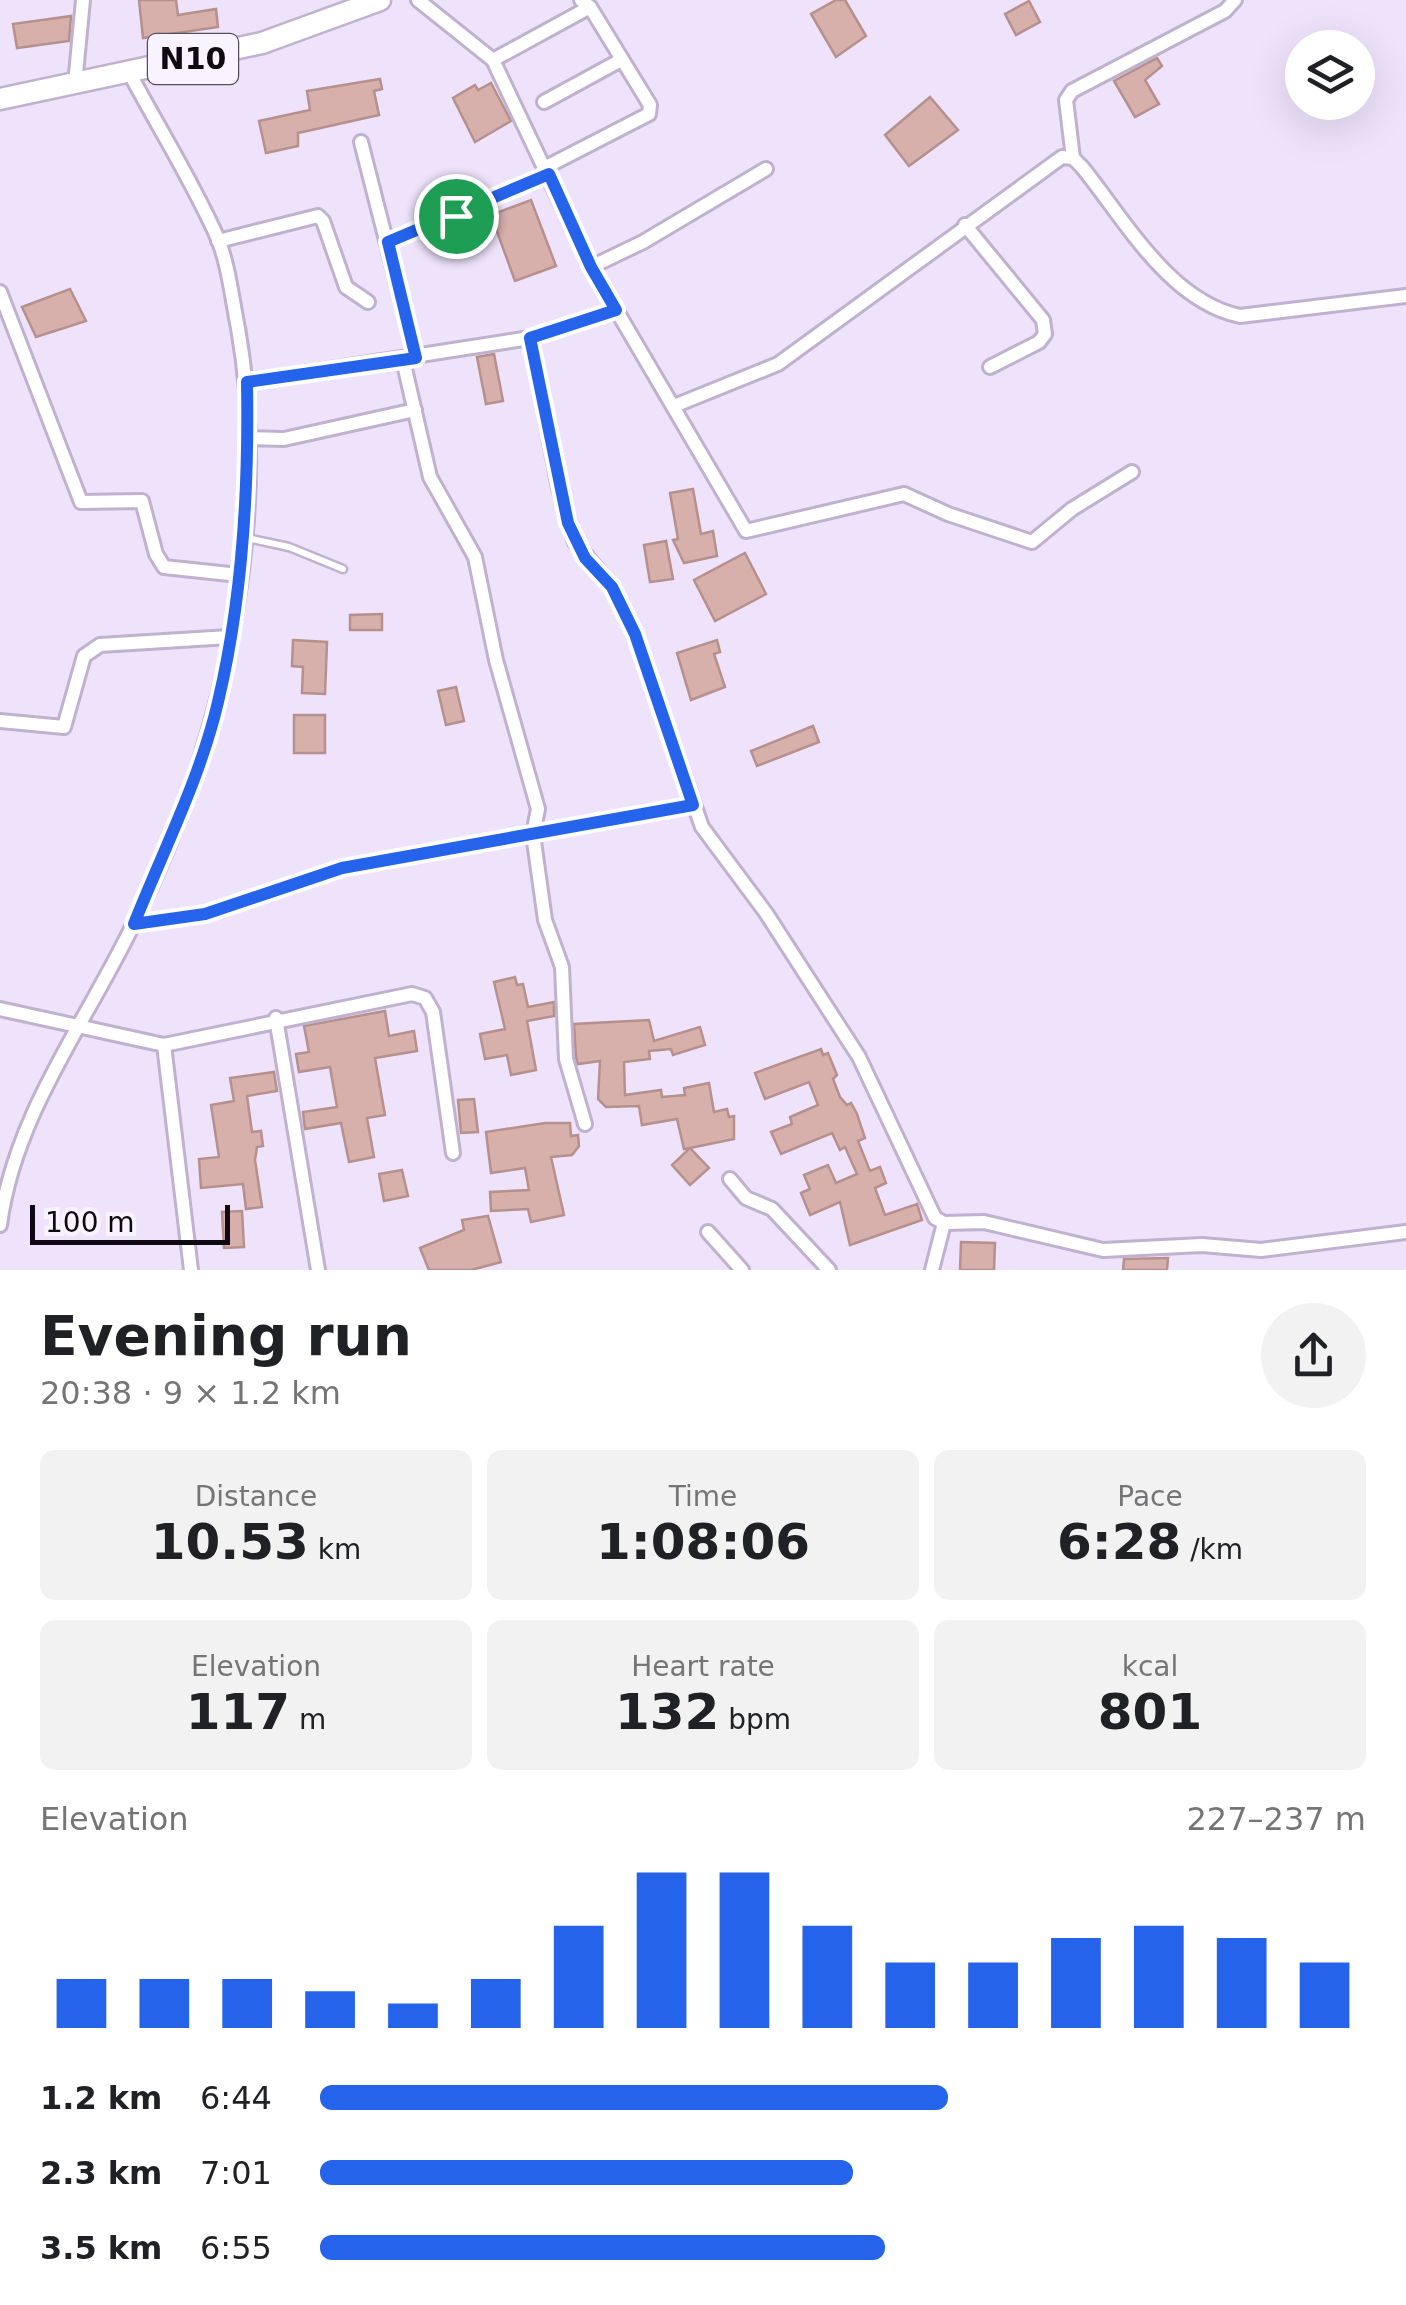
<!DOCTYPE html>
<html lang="en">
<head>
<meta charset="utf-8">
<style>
  body { margin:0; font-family:"DejaVu Sans",sans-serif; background:#f2f2f2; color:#202124; height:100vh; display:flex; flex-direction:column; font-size:38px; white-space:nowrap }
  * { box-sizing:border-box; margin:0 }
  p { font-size:32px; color:#757577 }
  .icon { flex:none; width:55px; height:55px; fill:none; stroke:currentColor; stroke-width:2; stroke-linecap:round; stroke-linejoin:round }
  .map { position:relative; height:1270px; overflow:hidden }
  .sheet { display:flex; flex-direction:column; background:#fff; flex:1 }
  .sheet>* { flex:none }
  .buttons { position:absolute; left:1285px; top:30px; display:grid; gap:20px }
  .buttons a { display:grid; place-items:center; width:90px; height:90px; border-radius:50%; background:#fff; box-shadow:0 10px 40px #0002; font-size:50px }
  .scale { position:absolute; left:30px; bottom:25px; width:200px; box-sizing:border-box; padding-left:10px; border:5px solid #0f0914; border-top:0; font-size:28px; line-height:35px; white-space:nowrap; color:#0f0914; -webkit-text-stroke:8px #f9f2ff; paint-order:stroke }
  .pin { position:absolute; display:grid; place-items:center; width:85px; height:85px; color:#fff; margin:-42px; border:5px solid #fff; border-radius:50%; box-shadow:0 2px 10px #0007 }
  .round { display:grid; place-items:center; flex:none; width:105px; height:105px; border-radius:52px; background:#f2f2f2 }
  .head { display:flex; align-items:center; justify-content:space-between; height:170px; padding:0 40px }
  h1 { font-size:55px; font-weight:800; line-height:75px }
  .stats { display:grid; grid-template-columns:repeat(3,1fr); gap:15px; height:170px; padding:10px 40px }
  .stats div { display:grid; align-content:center; border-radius:15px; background:#f2f2f2; text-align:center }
  .stats b { font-size:50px; font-weight:800 }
  .stats small { font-size:28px; font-weight:400 }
  .stats p { font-size:28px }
  .chart { height:280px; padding:20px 40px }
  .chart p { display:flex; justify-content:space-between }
  .chart svg { width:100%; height:180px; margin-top:10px; stroke:#2563eb; stroke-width:6 }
  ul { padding:0 40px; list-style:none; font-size:32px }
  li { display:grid; grid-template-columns:160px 120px 1fr; align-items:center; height:75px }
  li i { height:25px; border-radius:12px; background:#2563eb }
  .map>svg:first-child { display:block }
</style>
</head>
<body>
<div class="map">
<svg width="1406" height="1270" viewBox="0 0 1406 1270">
  <rect width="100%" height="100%" fill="#efe2fb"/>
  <g fill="#d7b0ac" stroke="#b5908d" stroke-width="2.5">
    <path d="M139,0h37l2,15 38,-6 2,18 -75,11z"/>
    <path d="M836,0h9l21,36 -30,21 -25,-43z"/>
    <path d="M1029,1l11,21 -24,13 -11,-21z"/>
    <path d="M71,16l-2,25 -52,7 -4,-24z"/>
    <path d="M1157,58l5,8 -17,14 14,24 -24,13 -21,-36z"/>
    <path d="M380,79l2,10 -8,2 5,24 -81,18v13l-32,7 -7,-32 51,-11 -3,-19z"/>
    <path d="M491,83l20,38 -36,21 -22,-44 22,-13 3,5z"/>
    <path d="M930,97l28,33 -49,36 -24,-31z"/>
    <path d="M531,200l25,66 -41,15 -24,-66z"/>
    <path d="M70,289l16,32 -50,16 -14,-30z"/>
    <path d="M494,354l9,47 -17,3 -9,-47z"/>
    <path d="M693,489l8,45 12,-3 4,25 -33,7 -11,-23 5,-1 -8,-46z"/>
    <path d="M666,541l7,38 -23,3 -6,-37z"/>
    <path d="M745,553l21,41 -51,27 -21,-41z"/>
    <path d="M382,614v16h-32v-15z"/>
    <path d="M293,640l34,2 -2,52 -23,-1 1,-26 -11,-1z"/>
    <path d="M717,640l3,12 -6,2 11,33 -34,13 -14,-47z"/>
    <path d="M456,687l8,34 -18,4 -8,-34z"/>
    <rect x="294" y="715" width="31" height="38"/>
    <path d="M813,726l6,16 -62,24 -6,-15z"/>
    <path d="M515,977l2,8 6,-1 5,23 26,-5v14l-27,5 9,49 -25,5 -4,-20 -22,4 -5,-25 25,-5 -11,-47z"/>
    <path d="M385,1011l4,25 25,-5 3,20 -42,7 10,57 -18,3 7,39 -25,5 -8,-39 -36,6 -2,-17 34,-5 -7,-40 -31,5 -3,-18 13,-2 -5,-26z"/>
    <path d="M649,1020l5,21 46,-14 5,18 -32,10 -2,-6 -22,2 1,8 -26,3 1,33 36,-5 1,7 23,-2 -1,-7 25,-5 5,29 13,-3 2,8 5,-1v23l-44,9 19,20 -19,17 -18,-20 18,-17 -6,1 -7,-30 -35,6 -3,-19 -33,1 -8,-8 2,-38 -22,3 -2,-7 -2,-33z"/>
    <path d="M821,1049l2,6 5,-2 9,22 -4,4 7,18 7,8 4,-2 6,11 8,24 -7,3 12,30 10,-4 6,16 -11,5 10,27 32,-11 5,16 -72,25 -10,-43 -30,13 -9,-22 9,-4 -6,-14 24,-10 8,18 21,-9 -12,-27 -5,3 -8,-17 -51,21 -10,-22 21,-8 -2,-7 28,-12 -9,-23 -44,17 -10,-26z"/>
    <path d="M274,1072l3,19 -30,5 5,36 9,-1 2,15 -6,1 -2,13 7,47 -16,2 -3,-25 -42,4 -2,-29 20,-2 -8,-52 23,-4 -4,-23z"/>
    <path d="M474,1099l4,33 -17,1 -3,-33z"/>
    <path d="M545,1123h25l1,13 7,-1 1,11 -7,9 -21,2 13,58 -33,7 -3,-13 -37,2 -1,-19 39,-2 -4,-22 -34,5 -5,-41z"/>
    <path d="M402,1170l6,26 -24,5 -5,-27z"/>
    <path d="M242,1211l2,36 -20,1 -2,-36z"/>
    <path d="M488,1216l13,46 -30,8h-42l-9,-22 44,-18 -2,-10z"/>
    <path d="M961,1242l34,1 -1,27h-34z"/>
    <path d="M1168,1258l-1,12h-44l1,-11z"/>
  </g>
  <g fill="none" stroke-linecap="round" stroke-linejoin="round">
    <g stroke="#c0b1cf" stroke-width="11">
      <path id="service" d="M247,538l42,9 54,22"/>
    </g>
    <g stroke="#c0b1cf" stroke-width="18">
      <g id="minor">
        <path d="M418,0l75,60 98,207 155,264 158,-37 44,20 84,28 40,-33 60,-37"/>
        <path d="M493,60l97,-53"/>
        <path d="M75,84l8,-84"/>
        <path d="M544,102l77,-42"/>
        <path d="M361,142l55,216"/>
        <path d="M1073,158l-7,-58 6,-9 153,-80 10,-11"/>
        <path d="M546,167l103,-53 1,-9 -60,-98 -9,-7"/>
        <path d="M965,225l78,95 2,14 -6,8 -49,25"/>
        <path d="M218,241l100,-25 5,5 23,66 22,15"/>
        <path d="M388,242l161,-68"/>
        <path d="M591,267l52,-25 123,-73"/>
        <path d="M0,292l81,210 61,-1 14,53 8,13 75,8"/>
        <path d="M530,338l29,150 16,54 37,45 23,47 67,193 64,86 93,144 76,161 9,5 40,-1 119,28 99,-5 59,5 145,-18"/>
        <path d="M403,360l27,117 45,80 21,103 42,149 -5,25 160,-29"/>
        <path d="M247,382l283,-44 86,-28"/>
        <path d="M674,406l104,-42 284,-207 11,1 9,9c43,53 87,134 158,149l166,-20"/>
        <path d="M248,438l36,1 131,-29"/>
        <path d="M0,721l64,6 20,-71 16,-11 129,-8"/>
        <path d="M134,924l71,-10 137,-46 191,-34 12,86 17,47 4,92 19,65"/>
        <path d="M0,1009l164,36 248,-51 13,4 8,14 20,141"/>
        <path d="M276,1018l42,252"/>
        <path d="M164,1045l27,225"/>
        <path d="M730,1179l16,19 26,11 57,61"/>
        <path d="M0,1225c14,-108 84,-200 131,-296 90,-181 142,-399 107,-601 -6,-29 -9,-61 -20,-89 -25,-57 -60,-112 -89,-167"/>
        <path d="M708,1232l34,38"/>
        <path d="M932,1270l12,-47"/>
      </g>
    </g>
    <g stroke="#c0b1cf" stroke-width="25">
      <path id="trunk" d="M0,99l262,-56 118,-43"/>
    </g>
    <use href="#service" stroke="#fff" stroke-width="6"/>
    <use href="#minor" stroke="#fff" stroke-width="12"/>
    <use href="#trunk" stroke="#fff" stroke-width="20"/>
  </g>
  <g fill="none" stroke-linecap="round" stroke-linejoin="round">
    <g stroke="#fff" stroke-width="20">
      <path id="route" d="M549,174l42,93 25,43 -86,28 38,185 17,35 27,29 23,47 58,171 -351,63 -137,46 -71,10c29,-73 66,-145 84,-222 25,-105 31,-213 29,-320l169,-24 -28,-116z"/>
    </g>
    <use href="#route" stroke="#2563eb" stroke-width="12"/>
  </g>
  <g text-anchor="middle" stroke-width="8" stroke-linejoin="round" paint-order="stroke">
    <rect fill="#f9f2ff" stroke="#554f5a" stroke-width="2.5" x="148" y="34" width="90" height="50" rx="8"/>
    <g font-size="30" font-weight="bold" fill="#0f0914">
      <text x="193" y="69">N10</text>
    </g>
  </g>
</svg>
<div class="buttons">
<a><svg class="icon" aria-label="layers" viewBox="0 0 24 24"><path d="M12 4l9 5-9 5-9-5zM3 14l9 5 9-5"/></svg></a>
</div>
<div class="scale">100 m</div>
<div class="pin" style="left:456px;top:216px;background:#1e9e55"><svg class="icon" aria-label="arrive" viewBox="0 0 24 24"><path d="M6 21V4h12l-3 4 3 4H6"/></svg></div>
</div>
<section class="sheet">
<div class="head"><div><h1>Evening run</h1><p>20:38 · 9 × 1.2 km</p></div><a class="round"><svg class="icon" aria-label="share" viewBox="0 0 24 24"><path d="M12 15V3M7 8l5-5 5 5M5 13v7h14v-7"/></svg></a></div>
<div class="stats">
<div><p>Distance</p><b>10.53<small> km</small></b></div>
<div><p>Time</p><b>1:08:06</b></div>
<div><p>Pace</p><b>6:28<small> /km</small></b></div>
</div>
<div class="stats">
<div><p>Elevation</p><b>117<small> m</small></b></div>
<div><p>Heart rate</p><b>132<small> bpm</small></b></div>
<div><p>kcal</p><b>801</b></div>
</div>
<div class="chart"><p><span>Elevation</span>227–237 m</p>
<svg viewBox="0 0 160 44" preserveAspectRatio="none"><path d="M5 44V32M15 44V32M25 44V32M35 44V35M45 44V38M55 44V32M65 44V19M75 44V6M85 44V6M95 44V19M105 44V28M115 44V28M125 44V22M135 44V19M145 44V22M155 44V28"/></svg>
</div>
<ul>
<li><b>1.2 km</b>6:44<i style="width:60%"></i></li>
<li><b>2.3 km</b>7:01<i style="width:51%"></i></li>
<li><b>3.5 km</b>6:55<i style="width:54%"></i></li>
</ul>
</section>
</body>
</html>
